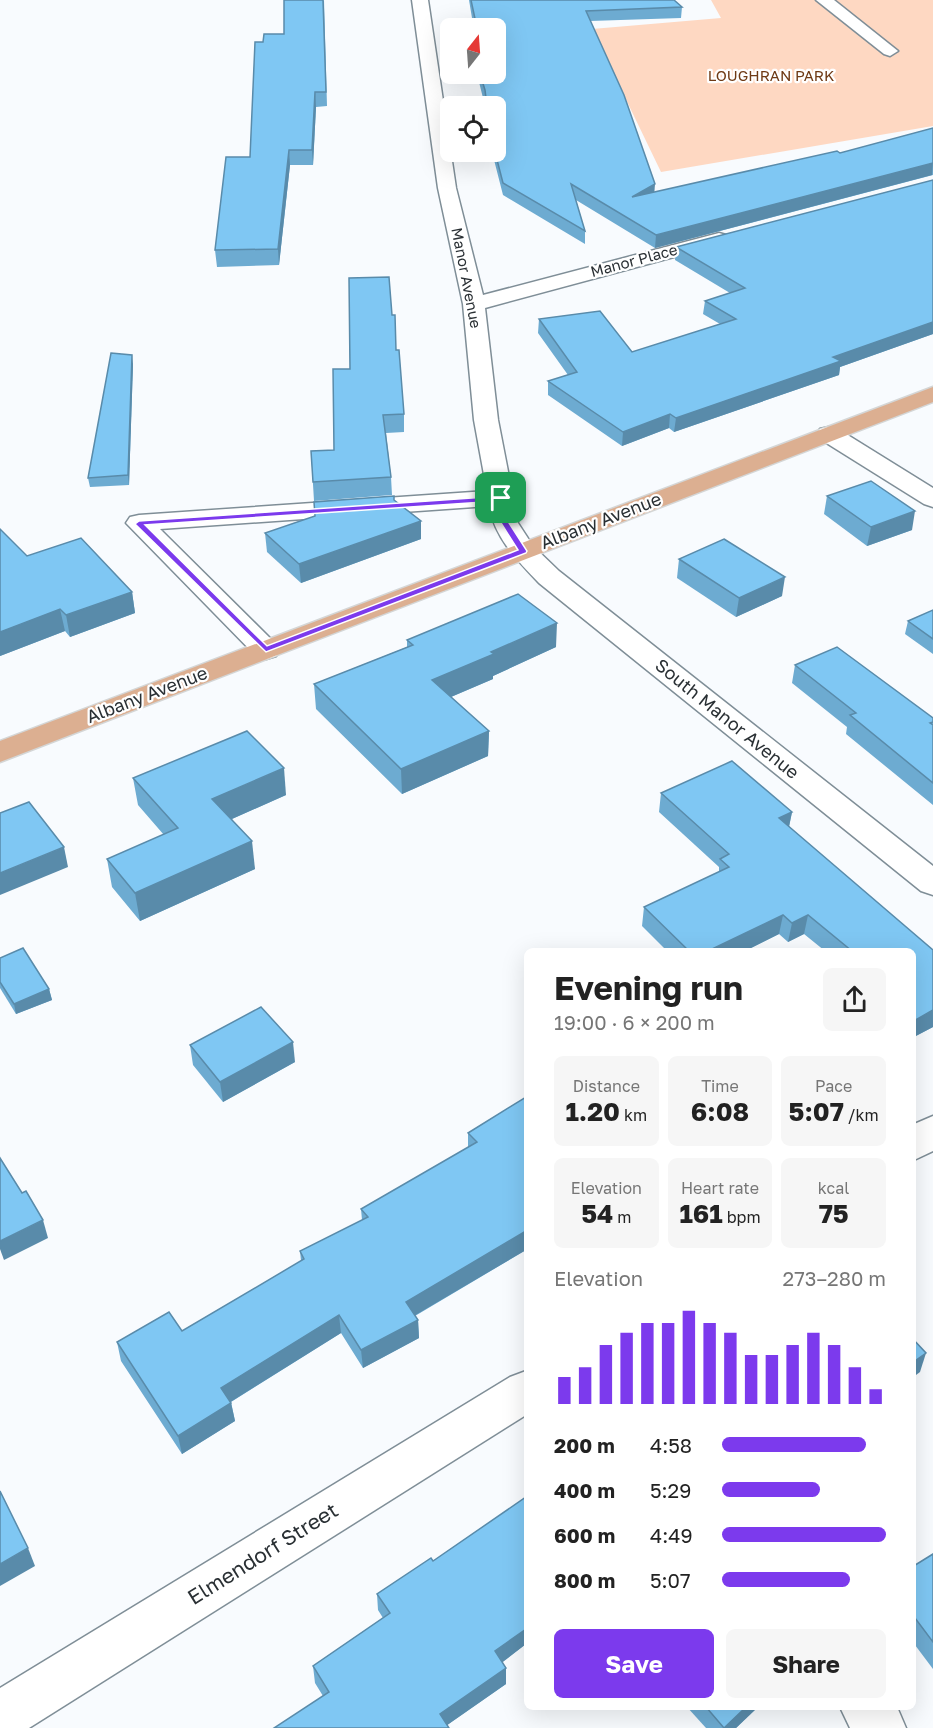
<!DOCTYPE html>
<html lang="en">
<head>
<meta charset="utf-8">
<style>
  body { margin:0; font-family:"Golos Text",sans-serif; background:#f6f6f6; color:#222; height:100vh; display:flex; flex-direction:column; font-size:22px; white-space:nowrap }
  * { box-sizing:border-box; margin:0 }
  p { font-size:20px; color:#767676 }
  .icon { flex:none; width:33px; height:33px; fill:none; stroke:currentColor; stroke-width:2; stroke-linecap:round; stroke-linejoin:round }
  .map { position:relative; flex:1; overflow:hidden }
  .sheet { position:absolute; left:524px; top:948px; width:392px; height:762px; display:flex; flex-direction:column; background:#fff; border-radius:9px; box-shadow:0 6px 24px #0002 }
  .sheet>* { flex:none }
  .needle { width:39px; rotate:17deg }
  .buttons { position:absolute; left:440px; top:18px; display:grid; gap:12px }
  .buttons a { display:grid; place-items:center; width:66px; height:66px; border-radius:9px; background:#fff; box-shadow:0 6px 24px #0002; font-size:30px }
  .pin { position:absolute; display:grid; place-items:center; width:51px; height:51px; color:#fff; margin:-26px; border-radius:12px; box-shadow:0 3px 9px #0006 }
  .round { display:grid; place-items:center; flex:none; width:63px; height:63px; border-radius:9px; background:#f6f6f6 }
  .summary { display:flex; align-items:center; justify-content:space-between; height:102px; padding:0 30px }
  h1 { font-size:33px; font-weight:700; line-height:45px }
  .stats { display:grid; grid-template-columns:repeat(3,1fr); gap:9px; height:102px; padding:6px 30px }
  .stats div { display:grid; align-content:center; border-radius:9px; background:#f6f6f6; text-align:center }
  .stats b { font-size:26px; font-weight:700 }
  .stats small { font-size:16px; font-weight:400 }
  .stats p { font-size:16px }
  .chart { height:168px; padding:12px 30px }
  .chart p { display:flex; justify-content:space-between }
  .chart svg { width:100%; height:108px; margin-top:6px; stroke:#7c3aed; stroke-width:6 }
  .button { display:flex; gap:12px; margin-top:auto; padding:12px 30px }
  .button a { flex:1; height:69px; border-radius:9px; background:#7c3aed; color:#fff; font-size:24px; font-weight:700; line-height:69px; text-align:center }
  .button a+a { background:#f6f6f6; color:#222 }
  ul { padding:0 30px; list-style:none; font-size:20px }
  li { display:grid; grid-template-columns:96px 72px 1fr; align-items:center; height:45px }
  li i { height:15px; border-radius:8px; background:#7c3aed }
  .map>svg:first-child { display:block }
</style>
</head>
<body>
<div class="map">
<svg width="933" height="1728" viewBox="0 0 933 1728">
  <rect width="100%" height="100%" fill="#f8fbfe"/>
  <path fill="#fed8c2" d="M711,0h222v126l-272,46 -69,-143 129,-11z"/>
  <g fill="none" stroke-linecap="round" stroke-linejoin="round">
    <g stroke="#7f8e97" stroke-width="3">
      <g id="minor">
        <path d="M412,0h16l28,188 27,107 236,-62 7,2 3,4 -3,4 -241,65 13,112 20,103 15,23 26,25 374,295v29l-12,-4 -382,-308c-22,-23 -44,-45 -50,-77l-329,23 116,115 4,6 -4,6 -10,3 -10,-3 -130,-133 4,-6 9,-2 348,-24 -13,-71 -11,-116 -25,-116z"/>
        <path d="M816,0h18l64,51 -8,5 -6,-2z"/>
        <path d="M829,427l9,2 95,59v19l-9,-3 -104,-65 -3,-5 3,-5z"/>
        <path d="M933,1116v35l-21,10v-36z"/>
        <path d="M526,1371v44l-497,313h-29v-40l510,-311z"/>
        <path d="M840,1707h57l9,21h-56z"/>
      </g>
    </g>
    <g stroke="#d4d6d6" stroke-width="3">
      <path id="major" d="M933,387v15l-933,360v-21z"/>
    </g>
    <use href="#minor" fill="#fff" fill-rule="evenodd"/>
    <use href="#major" fill="#dcaf91" fill-rule="evenodd"/>
  </g>
  <g fill="#6dabd1">
    <path d="M324,0l3,106 -11,1 -3,58h-23l-11,100 -62,2 -2,-17 35,-93 13,-115 21,-8z"/>
    <path d="M469,0h205l8,7 -1,11 -91,3 64,171 186,-39 93,-25v47l-278,73 -79,-48 9,31v13l-82,-49 -11,-43h3v-46h-10l-8,-32h18v-46h-21l-2,-10z"/>
    <path d="M933,180v154l-93,33 -1,8 -165,57 -5,-4 -47,18 -74,-51v-14l20,-6 -30,-42 1,-14 93,33 88,-28 -17,-10 2,-13 25,-8 -55,-33 1,-13z"/>
    <path d="M392,315l12,99v18l-18,1 5,44 1,18 -78,6 -3,-50 23,-1z"/>
    <path d="M133,364l-4,121 -39,2 -2,-9z"/>
    <path d="M827,496l85,34 -45,16 -43,-32z"/>
    <path d="M394,500l27,21v18l-120,44 -34,-31 -2,-19z"/>
    <path d="M0,529l27,27 105,36 3,21 -65,24 -5,-6 -65,25z"/>
    <path d="M679,559l103,37 -46,21 -59,-39z"/>
    <path d="M933,610v44l-28,-20 3,-13z"/>
    <path d="M407,640l149,7 -63,29v3l-42,18 38,34 -1,25 -86,38 -86,-85 -2,-25 93,-37z"/>
    <path d="M795,665l138,53v87l-87,-71 1,-7 -55,-44z"/>
    <path d="M133,778l153,17 -54,24 23,50 -115,52 -28,-34 -5,-28 57,-24 -26,-30z"/>
    <path d="M661,793l131,19 -3,15 144,123v77l-21,11v-87h-87l-21,-17 -16,8 -9,-8 -34,17h-78l-25,-25 2,-19 75,-35v-5l-60,-55z"/>
    <path d="M0,958l49,31 3,11 -36,14 -16,-26z"/>
    <path d="M190,1045l105,17 -72,40 -30,-37z"/>
    <path d="M526,1097v153l-111,66 3,4 1,18 -56,30 -22,-35 -110,69 4,19 -53,33 -61,-93 -4,-19 65,-11 119,-70 -1,-10 62,-31 -1,-11 107,-61v-15z"/>
    <path d="M526,1497v147l-24,18 4,22 -59,41 -124,-29 -8,-13 -2,-17 70,-48 -5,-8 -1,-16 56,-33z"/>
    <path d="M933,1554v115l-21,-28v-74z"/>
    <path d="M687,1707h71l-22,21h-30z"/>
  </g>
  <g fill="#598baa">
    <path d="M315,92l1,15 -3,58 -1,-15z"/>
    <path d="M289,150l1,15 -11,100 -1,-16z"/>
    <path d="M933,163l-1,12 -277,73 1,-13z"/>
    <path d="M655,184l-1,13h-22z"/>
    <path d="M933,322v12l-93,33 -1,8 -165,57 2,-14 157,-61z"/>
    <path d="M132,355l1,9 -4,121 -1,-10z"/>
    <path d="M670,414l-1,14 -47,18 1,-14z"/>
    <path d="M915,511l-3,19 -45,16 4,-19z"/>
    <path d="M421,521v18l-120,44 -2,-19z"/>
    <path d="M785,577l-3,19 -46,21 3,-19z"/>
    <path d="M132,592l3,21 -65,24 -4,-22z"/>
    <path d="M60,609l5,22 -65,25v-24z"/>
    <path d="M557,623l-1,24 -63,29v3l-61,26v-25l59,-28z"/>
    <path d="M489,731l-1,25 -86,38 -1,-25z"/>
    <path d="M284,768l2,27 -70,31 -4,-27z"/>
    <path d="M792,812l-4,19 -9,-13z"/>
    <path d="M252,841l3,28 -115,52 -5,-28z"/>
    <path d="M64,847l4,20 -68,28v-22z"/>
    <path d="M783,915l-4,19 -34,17h-37z"/>
    <path d="M808,915l-4,19 -16,8 4,-19z"/>
    <path d="M49,989l3,11 -36,14 -2,-10z"/>
    <path d="M933,1010v17l-21,11v-16z"/>
    <path d="M293,1042l2,20 -72,40 -3,-20z"/>
    <path d="M43,1220l5,18 -44,22 -4,-11v-8z"/>
    <path d="M526,1231v19l-119,70 -1,-18z"/>
    <path d="M339,1315l2,18 -117,73 -3,-18z"/>
    <path d="M418,1320l1,18 -56,30 -2,-18z"/>
    <path d="M926,1353l-6,19 -8,6v-15z"/>
    <path d="M231,1403l4,18 -53,33 -4,-18z"/>
    <path d="M28,1548l7,18 -35,20v-22z"/>
    <path d="M526,1629v15l-31,24v-17z"/>
    <path d="M506,1668v16l-63,44 -3,-14z"/>
    <path d="M746,1707h12l-22,21h-12z"/>
  </g>
  <g fill="#7fc7f3" stroke="#598baa" stroke-width="1.5">
    <path d="M284,0h39l3,92h-11l-3,58h-23l-11,99 -63,1 11,-93h24l5,-115h8l1,-8h20z"/>
    <path d="M471,0h203l8,7 -96,4 38,84 31,89 -23,13 205,-46 3,2 93,-25v35l-277,72 -85,-51 14,47 -82,-48 -8,-31v-46h-8l-2,-16 -5,-16h15v-46h-18z"/>
    <path d="M933,180v142l-100,35 8,4 -165,57 -6,-4 -47,18 -75,-51 29,-9 -38,-53 61,-8 32,41 104,-33 -31,-18 40,-13 -69,-41z"/>
    <path d="M389,277l3,38h3l1,35h3l5,64 -21,1 8,62 -78,5 -2,-31 23,-1 -1,-81h17l-1,-91z"/>
    <path d="M111,353l21,2 -4,120 -40,3z"/>
    <path d="M871,481l44,30 -44,16 -44,-31z"/>
    <path d="M394,496v4l27,21 -122,43 -34,-31 50,-17 -1,-14z"/>
    <path d="M0,529l27,27 54,-18 51,54 -66,23 -6,-6 -60,23z"/>
    <path d="M724,539l61,38 -46,21 -60,-39z"/>
    <path d="M518,594l39,29 -66,29 3,2 -62,26 57,51 -88,38 -87,-85 99,-39 -6,-5z"/>
    <path d="M933,610v29l-25,-18z"/>
    <path d="M837,647l96,71v4l-3,1 3,2v58l-83,-68 6,-2 -61,-48z"/>
    <path d="M247,731l37,37 -72,31 40,42 -117,52 -28,-34 71,-31 -45,-50z"/>
    <path d="M732,761l60,51 -13,6 154,132v60l-21,12v-71h-60l-44,-36 -16,8 -9,-8 -75,36h-19l-45,-44 85,-40 -9,-8 9,-5 -68,-61z"/>
    <path d="M29,802l35,45 -64,26v-60z"/>
    <path d="M23,948l26,41 -35,15 -14,-22v-24z"/>
    <path d="M261,1007l32,35 -73,40 -30,-37z"/>
    <path d="M526,1097v134l-120,71 12,18 -57,30 -22,-35 -118,73 10,15 -53,33 -61,-94 52,-30 13,19 122,-72 -4,-8 68,-34 -7,-8 116,-67 -9,-9z"/>
    <path d="M0,1158l22,35 4,-2 17,29 -43,21z"/>
    <path d="M912,1338l14,15 -14,10z"/>
    <path d="M0,1491l28,57 -28,16z"/>
    <path d="M526,1497v132l-31,22 11,17 -66,46 9,14h-175l55,-36 -16,-26 77,-53 -13,-19 54,-36 2,3z"/>
    <path d="M933,1554v88l-21,-28v-47z"/>
    <path d="M706,1707h40l-22,21z"/>
  </g>
  <path fill="#7c3aed" stroke="#fff" stroke-width="1.5" fill-rule="evenodd" d="M501,496l4,2 4,25 18,28 -1,2 -260,99 -131,-128 4,-3zM498,501l3,22 17,27 -251,96 -122,-121z"/>
  <g text-anchor="middle" stroke-width="4.5" stroke-linejoin="round" paint-order="stroke">
    <g font-size="15" fill="#6f3a15" stroke="#fff">
      <text x="771" y="81">LOUGHRAN PARK</text>
    </g>
    <g font-size="15" fill="#2a3034" stroke="#fff">
      <text transform="translate(634 261) rotate(-15)" y="5">Manor Place</text>
      <text transform="translate(466 278) rotate(79)" y="5">Manor Avenue</text>
    </g>
    <g font-size="18" fill="#2a3034" stroke="#fff">
      <text transform="translate(601 521) rotate(-21)" y="6">Albany Avenue</text>
      <text transform="translate(147 695) rotate(-21)" y="6">Albany Avenue</text>
      <text transform="translate(727 719) rotate(39)" y="6">South Manor Avenue</text>
    </g>
    <g font-size="21" fill="#2a3034" stroke="#fff">
      <text transform="translate(263 1554) rotate(-32)" y="7">Elmendorf Street</text>
    </g>
  </g>
</svg>
<div class="buttons">
<a><svg class="needle" viewBox="-14 -14 28 28"><path d="M0-13l5 13h-10z" fill="#e53935"/><path d="M0 13l5-13h-10z" fill="#767676"/></svg></a>
<a><svg class="icon" aria-label="locate" viewBox="0 0 24 24"><circle cx="12" cy="12" r="6"/><path d="M12 2v4M12 18v4M2 12h4M18 12h4"/></svg></a>
</div>
<div class="pin" style="left:501px;top:498px;background:#1e9e55"><svg class="icon" aria-label="arrive" viewBox="0 0 24 24"><path d="M6 21V4h12l-3 4 3 4H6"/></svg></div>
<section class="sheet">
<div class="summary"><div><h1>Evening run</h1><p>19:00 · 6 × 200 m</p></div><a class="round"><svg class="icon" aria-label="share" viewBox="0 0 24 24"><path d="M12 15V3M7 8l5-5 5 5M5 13v7h14v-7"/></svg></a></div>
<div class="stats">
<div><p>Distance</p><b>1.20<small> km</small></b></div>
<div><p>Time</p><b>6:08</b></div>
<div><p>Pace</p><b>5:07<small> /km</small></b></div>
</div>
<div class="stats">
<div><p>Elevation</p><b>54<small> m</small></b></div>
<div><p>Heart rate</p><b>161<small> bpm</small></b></div>
<div><p>kcal</p><b>75</b></div>
</div>
<div class="chart"><p><span>Elevation</span>273–280 m</p>
<svg viewBox="0 0 160 44" preserveAspectRatio="none"><path d="M5 44V33M15 44V29M25 44V20M35 44V15M45 44V11M55 44V11M65 44V6M75 44V11M85 44V15M95 44V24M105 44V24M115 44V20M125 44V15M135 44V20M145 44V29M155 44V38"/></svg>
</div>
<ul>
<li><b>200 m</b>4:58<i style="width:88%"></i></li>
<li><b>400 m</b>5:29<i style="width:60%"></i></li>
<li><b>600 m</b>4:49<i style="width:100%"></i></li>
<li><b>800 m</b>5:07<i style="width:78%"></i></li>
</ul>
<div class="button"><a>Save</a><a>Share</a></div>
</section>
</div>
</body>
</html>
